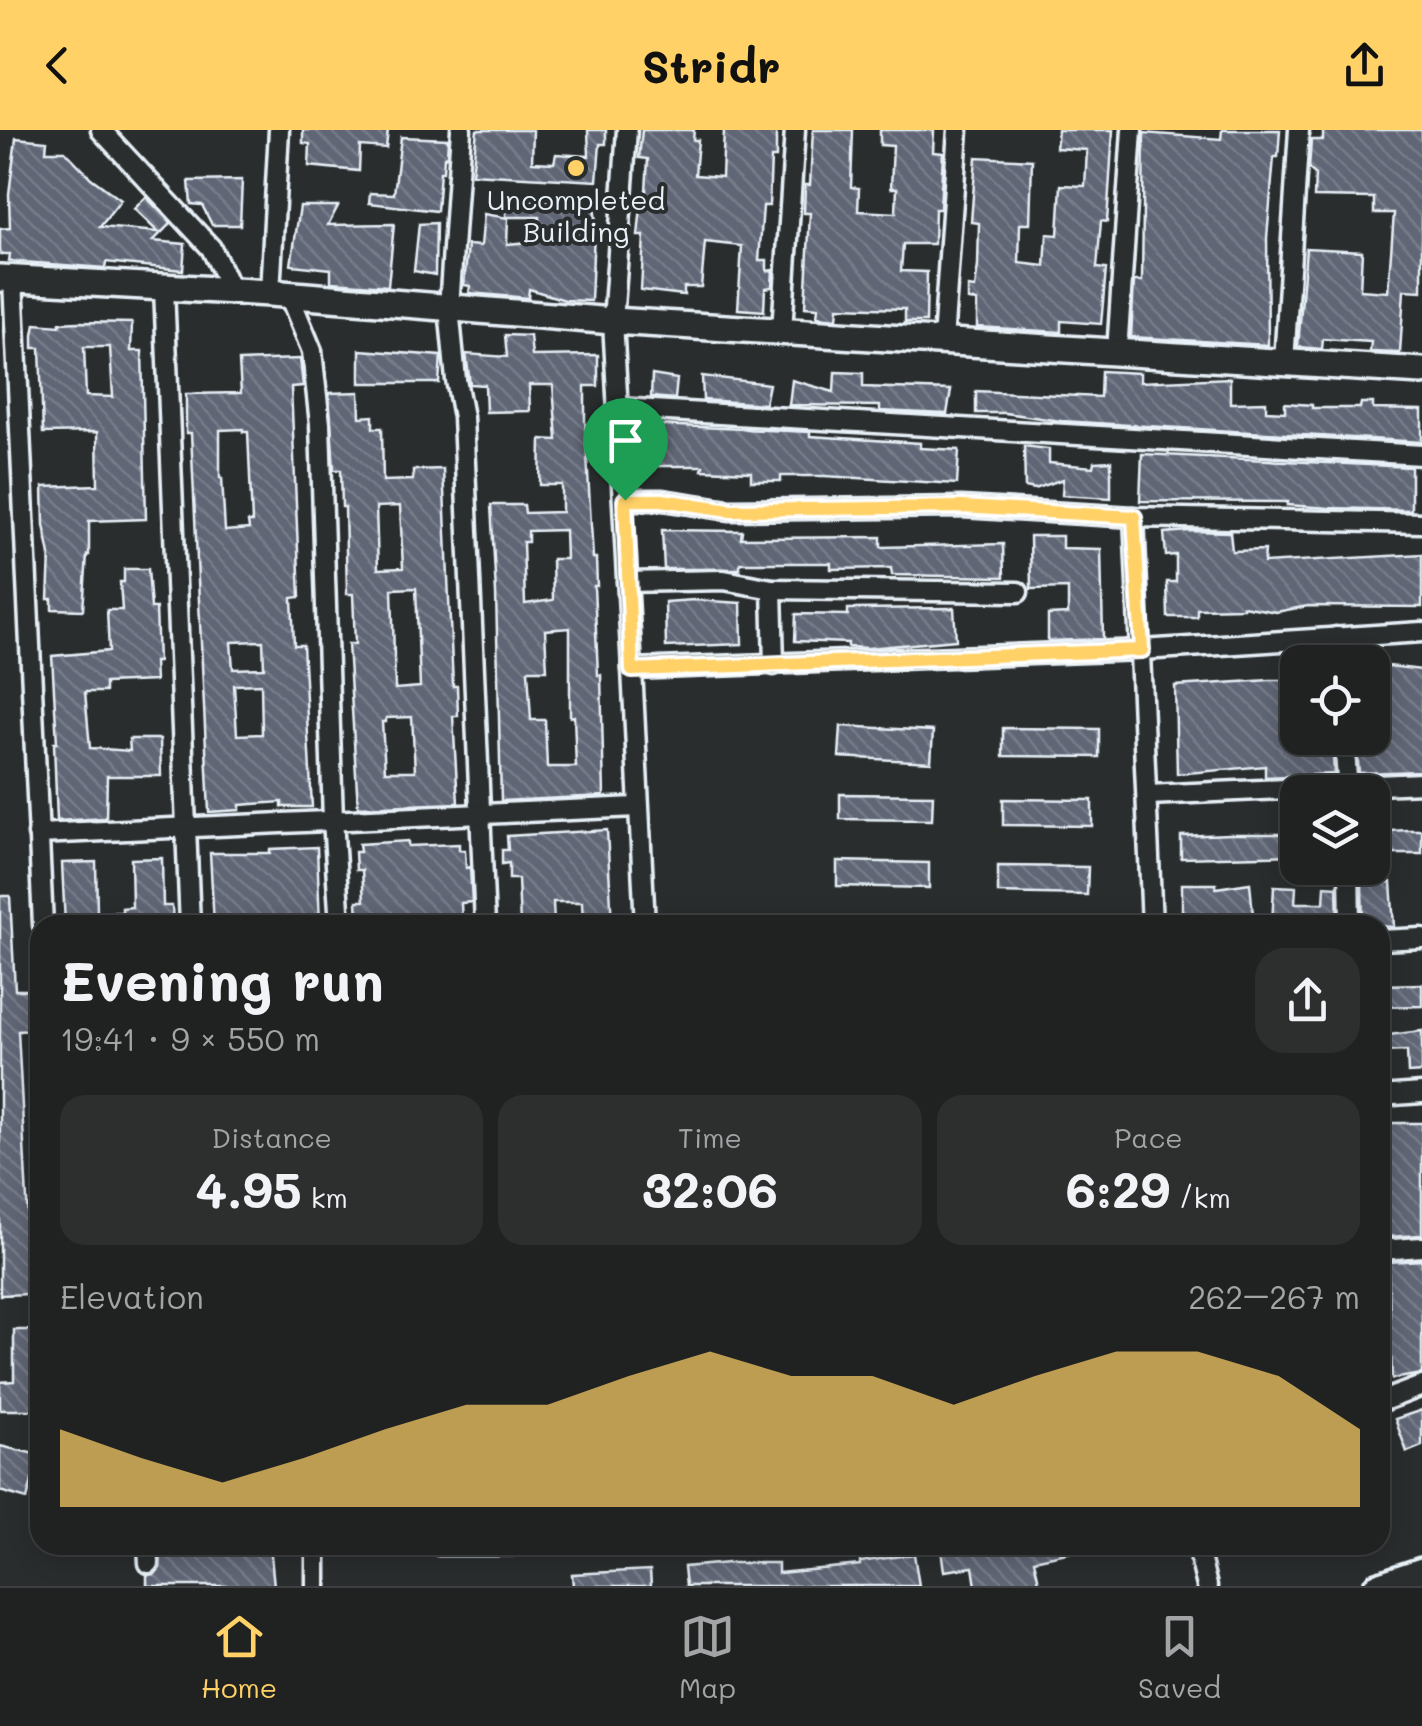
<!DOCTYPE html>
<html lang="en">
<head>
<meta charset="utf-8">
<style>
  body { margin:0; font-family:Mali,sans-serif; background:#2d2f2f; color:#f1f3f6; height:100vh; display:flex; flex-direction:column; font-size:38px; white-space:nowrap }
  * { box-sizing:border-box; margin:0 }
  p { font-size:32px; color:#a2a4a5 }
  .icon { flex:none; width:55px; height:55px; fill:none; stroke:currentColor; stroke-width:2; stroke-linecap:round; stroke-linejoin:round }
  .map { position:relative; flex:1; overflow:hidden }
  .side { position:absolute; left:30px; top:785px; width:1360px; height:640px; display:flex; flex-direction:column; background:#202222; border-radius:30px; box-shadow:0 5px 25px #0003,0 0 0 2px #3d3f40 }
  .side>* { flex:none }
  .tools { position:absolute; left:1280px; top:515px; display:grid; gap:20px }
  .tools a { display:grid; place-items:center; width:110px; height:110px; border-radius:20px; background:#202222; box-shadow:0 5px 25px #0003,0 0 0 2px #3d3f40; font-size:50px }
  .pin { position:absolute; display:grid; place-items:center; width:85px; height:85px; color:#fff; margin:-102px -42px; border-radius:50% 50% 50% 0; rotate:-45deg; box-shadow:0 0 10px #0007 }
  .pin .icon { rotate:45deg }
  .round { display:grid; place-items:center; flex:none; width:105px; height:105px; border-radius:30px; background:#2d2f2f }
  .head { display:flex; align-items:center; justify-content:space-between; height:170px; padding:0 30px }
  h1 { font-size:55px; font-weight:700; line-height:75px }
  .stats { display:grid; grid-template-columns:repeat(3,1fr); gap:15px; height:170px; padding:10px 30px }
  .stats div { display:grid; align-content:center; border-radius:25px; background:#2d2f2f; text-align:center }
  .stats b { font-size:50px; font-weight:700 }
  .stats small { font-size:28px; font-weight:400 }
  .stats p { font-size:28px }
  .chart { height:280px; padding:20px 30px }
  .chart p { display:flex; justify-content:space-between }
  .chart svg { width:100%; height:180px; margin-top:10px; fill:#ffd166; opacity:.7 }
  header { display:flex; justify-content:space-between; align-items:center; height:130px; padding:0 30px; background:#ffd166; color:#111; font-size:45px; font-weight:700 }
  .tabs { display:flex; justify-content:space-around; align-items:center; height:140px; border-top:2px solid #3d3f40; background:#202222; font-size:28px; color:#a2a4a5 }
  .tabs a { display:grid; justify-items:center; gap:5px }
  .tabs .current { color:#ffd166 }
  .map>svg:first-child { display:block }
</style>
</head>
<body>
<header><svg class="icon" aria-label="back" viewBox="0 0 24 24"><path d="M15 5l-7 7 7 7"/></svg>Stridr<svg class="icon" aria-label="share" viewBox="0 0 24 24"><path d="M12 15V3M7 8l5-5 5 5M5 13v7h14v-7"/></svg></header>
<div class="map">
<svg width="1422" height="1456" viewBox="0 0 1422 1456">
  <defs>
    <pattern id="building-back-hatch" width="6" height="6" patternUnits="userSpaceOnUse" patternTransform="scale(2.5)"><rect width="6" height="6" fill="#606675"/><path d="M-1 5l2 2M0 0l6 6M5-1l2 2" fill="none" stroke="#777c89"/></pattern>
  </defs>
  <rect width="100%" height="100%" fill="#2a2d2e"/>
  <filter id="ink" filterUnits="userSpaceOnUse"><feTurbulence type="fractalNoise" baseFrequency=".01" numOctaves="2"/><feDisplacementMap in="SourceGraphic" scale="20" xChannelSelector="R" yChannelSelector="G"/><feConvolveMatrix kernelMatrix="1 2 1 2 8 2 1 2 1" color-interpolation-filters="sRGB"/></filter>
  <g filter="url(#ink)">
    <g fill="url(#building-back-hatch)" stroke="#e8f1f8" stroke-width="2.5" fill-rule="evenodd">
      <path d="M303,0h85l-2,18 -26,-2 -1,25 -50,-5 1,-22 -7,-1z"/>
      <path d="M477,0h56l-1,32 22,1 2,-9 33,2 -1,-26h18v14h-6l-3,37 -125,-7z"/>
      <path d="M642,0h52l-1,10h5l-3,35 27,2 2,-47h52v28h-5l-2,48h-6l-4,54h8v11l6,-1 -1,17 -7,1 -1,23 -26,-2 4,-63 -37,-4 -4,45h-17v8l-43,-5 3,-54h-6l3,-30h4l3,-47 -9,-1z"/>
      <path d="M813,0h40l-2,57 8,1 -1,23 38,2 1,-25h-6l2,-42 -13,-1v-15h54l-1,22 10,1 -3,56h-5l-1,35h-31l-2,27 26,1 -1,50h-21v-13l-67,-2 -1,12 -20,-2 1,-9 -13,-1 5,-94h-6l1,-28h5z"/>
      <path d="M1058,0h55l-6,92 -6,-1 -4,47 9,1 -5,55 -40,-3v11l-84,-5v-26l-9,-1v-13l7,1 3,-22 1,-43 -8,-1 5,-65 56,3 -2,64h-10l-1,39 26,3 2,-32 11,1 3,-50 24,1 2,-36 -31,-2z"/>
      <path d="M1222,0h58l-2,27h-4l-7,81 1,107 -137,-8 3,-56h8l2,-148 77,6z"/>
      <path d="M1323,0h99v161l-18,-1 -4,63 -30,-1 1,-10 -48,-3 -1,10 -24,-2 8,-99 56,3 -2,39 28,2 6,-79h-20v-15l-60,-1 1,-23 -6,-5 2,-29h12z"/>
      <path d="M401,7l47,2 -1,17 -3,1 -1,15h-3l-3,39 -68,-8 1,-10 24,1z"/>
      <path d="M16,8l31,3 -1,10h19l26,27 30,22 -21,27 58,5 -24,-23 12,-12 25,26 -18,18 32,3 -2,26 -77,-8 -1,6 -96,-7 1,-7h-10v-25l10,-1 -1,-34z"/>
      <path d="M242,50l-2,45h-28l-10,-20 -11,-1 -2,-23z"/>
      <path d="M506,69l88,6 3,27 -3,-1 -3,70 -26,-1 -36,-11 -1,9 -59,-5 1,-7 -6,-1 4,-40 13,1 3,-32 24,4 -1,26 31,-3 1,-24h-33z"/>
      <path d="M300,76h38l-10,19 66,-1 -6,62 -57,-4v-13l-40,-4z"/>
      <path d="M436,93l-1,52 -21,-4 5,-47z"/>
      <path d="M78,192l54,1 -1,28h11l4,168 -57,2v34h-2l-4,55 -31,-1v-10h-4l2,-44 -6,-30 -1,-38 55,-2 -1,-53 -54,1 -3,-85h-7v-13l2,-11 25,2v-3zM84,217h26l3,50 -27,-1z"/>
      <path d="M505,205l25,1 2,20 66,-1v31h-13v35l8,137h3l1,28h-3l4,89h3l3,121 -103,5 -5,-208 -5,-88h33l1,8 37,-1v-27h-22l1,-46 16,1 -4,-55h-24l1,26 -44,1 -1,-27 -15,-1 -4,-30 41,3zM565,400l1,29h-14l1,41 -28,4 -2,-62h5v-11zM570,498v89l4,-1 2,51h-29l-2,-47h-14l-3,-50h19l-2,-40z"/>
      <path d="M360,220l81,6 -2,27h-79z"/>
      <path d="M300,229l3,27 -12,1 9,210 -8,1 2,47h9l9,162h-30v-5l-42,3v5l-31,2 -18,-379h-5v-39l55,-1 -2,-32zM243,299v3h5l4,90h-4l1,7 -24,2 -3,-53h-2v-48zM263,511l1,27 -31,1 -2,-27zM261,554l1,50 -25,1 -3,-50z"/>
      <path d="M1101,241l39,2v9l90,-4v25l36,-1v9l19,1v-9l27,2v3h48l1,-5h12v6l49,1v32l-361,-21 -56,-8h-29v-22l124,6z"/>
      <path d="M835,242l28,1v14l88,3 -4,24 -67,-3v-5l-91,-1 3,-25 42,12z"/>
      <path d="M652,245l25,4 -2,20 -24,-2z"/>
      <path d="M702,246l67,8 -4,20 -62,-4z"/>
      <path d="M359,262l1,25 13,-1v12h9l1,53 30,-1v-10l30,-1 10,217h4l1,30h-5l5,87 -100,4 -10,-163h7l-2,-50h-6l-2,-87h-3l-1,-37h-7l-5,-77zM400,376l3,62 -25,1 -2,-62zM416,458l4,99 -25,2 -3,-100zM412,587l3,54h-30l-3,-49h4v-4z"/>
      <path d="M657,295l153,7v4l110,7v5l39,2 -2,34 -133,-8h-43v5h-30v-9l-49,-2 1,-4h-46z"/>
      <path d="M1024,316l25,3v14l44,4 1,-5 17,-1v37l-49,-3 1,-16 -28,10 -10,-2z"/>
      <path d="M1142,324l269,13v43l-82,-2 -42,-3 1,-3 -148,-1z"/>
      <path d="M662,400l80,1 -1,7 140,-1v10l122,-3 1,33 -112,-2 -1,-7 -60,1v-6h-91v6h-76z"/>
      <path d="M1190,401l40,1 2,19 33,-1 -1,13 158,-9v53l-114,-1 -32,6 -33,-6v2l-46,1v8h-29l-1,-35h9v-27l-10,1 -2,-23z"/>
      <path d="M1030,406h32v12l39,1 2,90 -55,2v-26l20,-1v-26l-37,1z"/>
      <path d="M124,439h24l3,39h5l2,54h-4l1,19 -50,2v9h-20l5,56 40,3 -1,-12h31l1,37h-54l-1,42 -49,3 -3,-78h3l-5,-87 57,-5 -2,-41h15l-2,-28h4z"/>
      <path d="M694,470l47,3 1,41 -76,3 -1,-45z"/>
      <path d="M954,478l2,32 -88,8 -20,-1v-4l-53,-2 1,-27 52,1v-6z"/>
      <path d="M1372,534l50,6v101l-63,2 -3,-35h16z"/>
      <path d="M1270,550h28v58h34l2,36 -69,3v-11l-88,8 -2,-88z"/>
      <path d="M841,596l92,5 -2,31 -92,-5z"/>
      <path d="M1003,598l96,1v28l-96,-1z"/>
      <path d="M840,664l93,1 -1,25 -92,-1z"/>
      <path d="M1003,669l89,1v26l-89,-1z"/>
      <path d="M607,700l5,95h-29l-1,-23h-29l1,21 -34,2 -2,-46h-9v-16l-7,1v-14h6l-1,-14z"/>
      <path d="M1408,700h14v24h-50v-22z"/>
      <path d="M1230,704h68v21l-117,3v-22z"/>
      <path d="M408,711v5l51,-2v6h6l1,18 4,-1 2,35 -11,1 1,22h-43v-3l-54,3v-5h-7l-1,-19h7l-2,-31h-6l-1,-18h5l-1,-8z"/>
      <path d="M317,717l3,78h-106l-4,-72h60v-4z"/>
      <path d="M162,728l1,48h9l1,19h-108l-3,-62 34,-1 1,51 25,-1v-4l10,-1 -1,-48z"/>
      <path d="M837,731l92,2v25l-92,-2z"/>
      <path d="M998,736l90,1 -1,28 -89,-2z"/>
      <path d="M1391,752l3,45 -31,-2 -1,-41z"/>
      <path d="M1250,753l4,42h-72v-41h34v4z"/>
      <path d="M1274,756l22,1 -1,16h29l1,-17 12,1 1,38h-66z"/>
      <path d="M0,766h10l5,94h15l2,40 -14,1 14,263 -32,1z"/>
      <path d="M1422,854v22l-42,1v-22z"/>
      <path d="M1422,901v41l-14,1 -1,-22 -27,1v-16z"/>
      <path d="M1380,993h42v112l-36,2z"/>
      <path d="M1422,1130v114l-30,5 -4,-117z"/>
      <path d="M14,1200h26v80h-40v-28l14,-1z"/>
      <path d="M1422,1280v36l-15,6 -12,-33z"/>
      <path d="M0,1316l39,9 -12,44 -27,-8z"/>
      <path d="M161,1415h109l4,41h-127v-11l8,-1 5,-6z"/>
      <path d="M971,1415h104l1,6 -42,9 6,26h-64l-3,-19 -29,4 -3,-22z"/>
      <path d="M914,1424l5,32h-233l-2,-19 44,-4h50v10l82,-8v-3z"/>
      <path d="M650,1440l1,16h-78l-1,-12z"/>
    </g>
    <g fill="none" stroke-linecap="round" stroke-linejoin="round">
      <g stroke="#e8f1f8" stroke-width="25">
        <g id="street">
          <path d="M101,0l110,118 21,43"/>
          <path d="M461,0l-12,178 7,72 7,37 22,508"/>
          <path d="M627,0l-14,191 19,348 510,-19 280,-18"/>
          <path d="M13,149l30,646"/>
          <path d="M164,158l26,637"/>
          <path d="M270,163l9,-163"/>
          <path d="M289,165l23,56 8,73 13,396 7,105"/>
          <path d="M782,201l13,-201"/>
          <path d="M943,211l15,-211"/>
          <path d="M1117,222l15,-222"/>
          <path d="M1284,232l15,-232"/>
          <path d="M618,278l804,47"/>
          <path d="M625,370h38l66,10 233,-3 172,10 288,6"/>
          <path d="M1134,387l18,408"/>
          <path d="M627,452l97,-2 48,9 2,76"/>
          <path d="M772,459l246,3"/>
          <path d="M1336,507l2,25"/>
          <path d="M632,539l13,256"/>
          <path d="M1344,608l4,54"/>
          <path d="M1148,665l274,-12"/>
          <path d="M38,704l599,-27"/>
          <path d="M1349,738l1,57"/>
          <path d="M1380,810l42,-2"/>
          <path d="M1380,966l42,-3"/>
          <path d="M1380,1120l42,-3"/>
          <path d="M1380,1272l42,-16"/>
          <path d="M148,1415l1,18"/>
          <path d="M316,1415v41"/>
          <path d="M439,1415h73"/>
          <path d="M1197,1415l10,41"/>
        </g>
      </g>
      <g stroke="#e8f1f8" stroke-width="32">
        <g id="secondary">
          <path d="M0,148l270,15 343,28 809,50"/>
          <path d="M1377,1456l45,-15"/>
        </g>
      </g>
      <use href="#street" stroke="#2a2d2e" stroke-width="18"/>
      <use href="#secondary" stroke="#2a2d2e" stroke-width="25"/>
    </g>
  </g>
  <g fill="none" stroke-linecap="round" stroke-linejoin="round" filter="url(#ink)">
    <g stroke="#fff" stroke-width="20">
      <path id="route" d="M625,370h37l68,10 232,-3 172,10 8,133 -510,20z"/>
    </g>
    <use href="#route" stroke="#ffd166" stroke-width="12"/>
  </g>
  <circle fill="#ffd166" stroke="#2a2d2e" stroke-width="4" cx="576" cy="38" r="10"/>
  <g text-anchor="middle" stroke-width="8" stroke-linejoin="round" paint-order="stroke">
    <g font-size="28" fill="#e8f1f8" stroke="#2a2d2e">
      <text x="576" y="80">Uncompleted<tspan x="576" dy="32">Building</tspan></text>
    </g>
  </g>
</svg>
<div class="tools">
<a><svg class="icon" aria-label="locate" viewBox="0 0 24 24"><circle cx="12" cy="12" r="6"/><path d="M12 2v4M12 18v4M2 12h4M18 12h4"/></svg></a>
<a><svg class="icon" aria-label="layers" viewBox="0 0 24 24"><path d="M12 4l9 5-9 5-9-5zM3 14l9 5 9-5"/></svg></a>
</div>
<div class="pin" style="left:625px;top:370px;background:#1e9e55"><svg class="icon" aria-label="arrive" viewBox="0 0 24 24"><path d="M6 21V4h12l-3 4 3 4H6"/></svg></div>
<section class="side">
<div class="head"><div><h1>Evening run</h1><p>19:41 · 9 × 550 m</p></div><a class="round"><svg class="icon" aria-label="share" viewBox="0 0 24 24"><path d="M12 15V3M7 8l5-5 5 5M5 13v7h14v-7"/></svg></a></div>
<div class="stats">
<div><p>Distance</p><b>4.95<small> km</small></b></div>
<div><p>Time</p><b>32:06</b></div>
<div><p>Pace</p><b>6:29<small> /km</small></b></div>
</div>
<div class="chart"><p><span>Elevation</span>262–267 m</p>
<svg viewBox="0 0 160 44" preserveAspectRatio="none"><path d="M0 44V25L10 32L20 38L30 32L40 25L50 19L60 19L70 12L80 6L90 12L100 12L110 19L120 12L130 6L140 6L150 12L160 25V44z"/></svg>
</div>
</section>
</div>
<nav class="tabs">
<a class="current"><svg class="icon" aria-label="home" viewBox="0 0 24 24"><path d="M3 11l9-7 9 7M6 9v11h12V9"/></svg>Home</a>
<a><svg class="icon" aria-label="map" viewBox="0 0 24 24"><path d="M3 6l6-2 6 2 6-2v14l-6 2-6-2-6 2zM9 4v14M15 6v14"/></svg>Map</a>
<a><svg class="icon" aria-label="saved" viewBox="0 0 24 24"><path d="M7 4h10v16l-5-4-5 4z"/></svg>Saved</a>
</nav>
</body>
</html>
